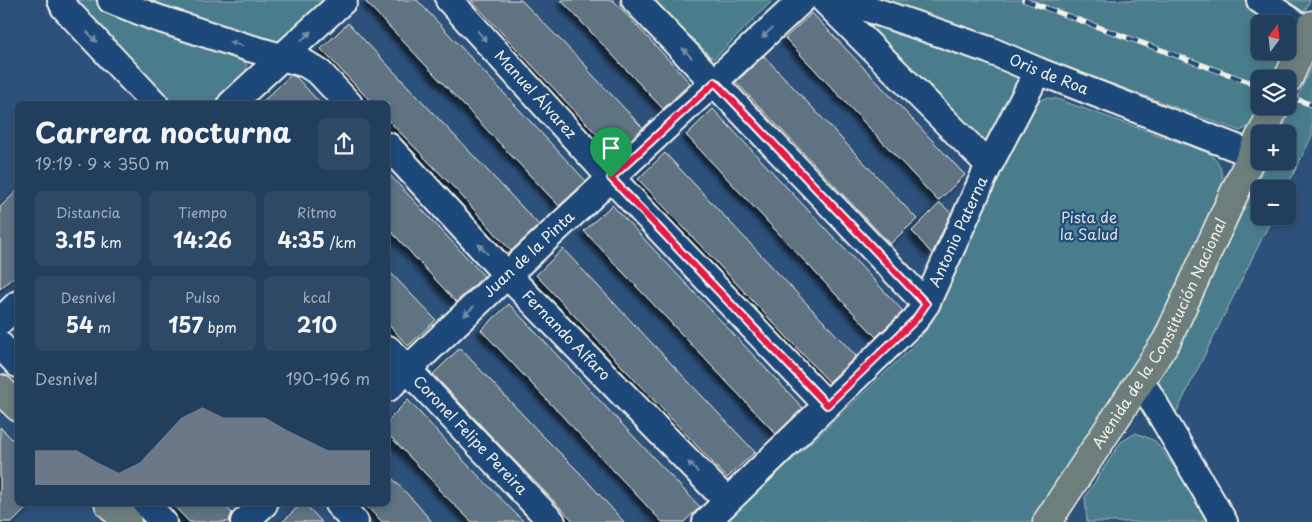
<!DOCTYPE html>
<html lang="es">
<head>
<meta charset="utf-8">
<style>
  body { margin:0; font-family:"Playpen Sans",sans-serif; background:#2d4966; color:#f1f3f6; height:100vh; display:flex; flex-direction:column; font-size:19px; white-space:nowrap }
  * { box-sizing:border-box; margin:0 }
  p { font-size:16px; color:#a2aebc }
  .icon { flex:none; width:28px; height:28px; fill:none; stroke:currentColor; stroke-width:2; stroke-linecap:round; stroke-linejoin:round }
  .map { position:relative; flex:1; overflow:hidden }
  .drawer { position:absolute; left:15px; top:101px; width:375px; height:405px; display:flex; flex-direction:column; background:#213e5d; border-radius:8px; box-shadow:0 2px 8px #0003,0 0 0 1px #3e5772 }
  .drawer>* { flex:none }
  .needle { width:32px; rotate:15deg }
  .controls { position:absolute; left:1251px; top:15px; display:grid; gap:10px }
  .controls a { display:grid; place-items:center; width:45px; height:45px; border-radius:8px; background:#213e5d; box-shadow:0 2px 8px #0003,0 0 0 1px #3e5772; font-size:25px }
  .pin { position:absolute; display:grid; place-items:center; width:42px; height:42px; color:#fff; margin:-51px -21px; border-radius:50% 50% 50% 0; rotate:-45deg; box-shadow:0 0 5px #0007 }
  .pin .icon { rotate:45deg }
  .round { display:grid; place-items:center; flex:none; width:52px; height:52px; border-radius:8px; background:#2d4966 }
  .summary { display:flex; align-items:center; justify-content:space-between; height:85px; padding:0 20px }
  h1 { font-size:28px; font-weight:700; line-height:38px }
  .metrics { display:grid; grid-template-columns:repeat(3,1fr); gap:8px; height:85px; padding:5px 20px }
  .metrics div { display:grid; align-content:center; border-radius:8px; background:#2d4966; text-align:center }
  .metrics b { font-size:21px; font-weight:700 }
  .metrics small { font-size:14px; font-weight:400 }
  .metrics p { font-size:14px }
  .chart { height:140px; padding:10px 20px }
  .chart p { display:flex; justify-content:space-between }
  .chart svg { width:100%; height:90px; margin-top:5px; fill:#8c9099; opacity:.7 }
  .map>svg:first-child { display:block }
</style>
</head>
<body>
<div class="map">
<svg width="1312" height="522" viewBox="0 0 1312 522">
  <defs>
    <filter id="shadow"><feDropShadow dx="-4.5" dy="4.5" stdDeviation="2.5" flood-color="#0009"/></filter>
  </defs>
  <rect width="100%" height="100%" fill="#2c527c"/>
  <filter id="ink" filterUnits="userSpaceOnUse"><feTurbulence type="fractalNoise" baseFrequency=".02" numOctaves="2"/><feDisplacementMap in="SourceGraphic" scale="10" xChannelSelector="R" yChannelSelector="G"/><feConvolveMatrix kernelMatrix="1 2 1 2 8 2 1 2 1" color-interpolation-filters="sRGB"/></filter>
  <g filter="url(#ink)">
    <g fill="#487d8b" stroke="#9eb7ba">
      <path d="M70,0h24l148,56c6,8 6,13 1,22l-26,26h-48l-96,-97z"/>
      <path d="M136,0h195l-54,46z"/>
      <path d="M651,0h122l-59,59z"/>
      <path d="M885,0h425l-22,49v-25h-28v27h27l-13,28h-14v27l-8,19 -12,6z"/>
      <path d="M852,14l173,62 -40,71z"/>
      <path d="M1312,66v70l-26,53h-26v27h13l-97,197 -18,-32 20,-34 89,-186h21v-27h-8z"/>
      <path d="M1046,98l11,1 152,54c15,14 15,24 13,44l-73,146 -105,165 -11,14h-307l191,-179 14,-20 66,-150 32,-61 10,-11z"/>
      <path d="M1136,433l19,8 54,73 -7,8h-115l-2,-25 36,-55z"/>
    </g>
    <g fill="#617382" stroke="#f4f1e8" filter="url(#shadow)">
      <path d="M364,0h53l169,181 -27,25z"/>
      <path d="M471,0h50l67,68 -1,1 56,59 -28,26z"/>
      <path d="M561,0h52l77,83 -27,26z"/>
      <path d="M812,13l153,162 -27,26 -153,-163z"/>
      <path d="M348,23l191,202 -28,26 -52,-58 -71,-73v-16h-15l-52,-55z"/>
      <path d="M764,56l153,163 -27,25 -154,-162z"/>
      <path d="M291,75l5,2 25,27h-61z"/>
      <path d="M713,109l190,202 -27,26 -190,-202z"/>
      <path d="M665,153l191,203 -27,26 -191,-203z"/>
      <path d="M388,173l96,103 -28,26 -68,-74z"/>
      <path d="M18,190v83l-18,16v-82z"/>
      <path d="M940,203l11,10 -19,41 -20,-23z"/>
      <path d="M612,205l191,203 -27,26 -192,-203z"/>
      <path d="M563,249l192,203 -28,26 -191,-203z"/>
      <path d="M388,270l48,50 -28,26 -20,-22z"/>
      <path d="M509,304l191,203 -16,15h-22l-181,-192z"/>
      <path d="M460,348l79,84 41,41 44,49h-50l-83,-86 -58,-62z"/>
      <path d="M408,400l55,59h-1l62,63h-52l-34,-33 1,-1 -51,-54v-14z"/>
      <path d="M0,427l18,18v59h13l-18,18h-13z"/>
      <path d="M388,474l27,28 17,20h-50l-18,-18h24z"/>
      <path d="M172,504h51l9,9 -3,9h-40z"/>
      <path d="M301,504h4l17,18h-40z"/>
    </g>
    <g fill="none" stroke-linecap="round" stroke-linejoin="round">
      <g stroke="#f4f1e8" stroke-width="30">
        <g id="minor">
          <path d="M61,0l3,7 91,97"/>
          <path d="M111,0l43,17 92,30 60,17 14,9 29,31"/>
          <path id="s1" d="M449,0l162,178 216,227"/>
          <path d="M635,0l291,304"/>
          <path d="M824,0l165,165"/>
          <path id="s2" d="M843,0l146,50 49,21 214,83"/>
          <path d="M1260,0l52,35"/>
          <path d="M231,104l113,-104"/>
          <path id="s3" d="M388,146l119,129 220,226"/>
          <path d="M0,321l18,-17"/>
          <path d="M0,345l18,19"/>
          <path id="s4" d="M388,349l164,173"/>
          <path d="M1141,381l83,141"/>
          <path id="s5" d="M388,388l119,-113 295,-275"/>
          <path d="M146,504l17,18"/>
          <path d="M338,504l17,18"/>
          <path d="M244,522l20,-18"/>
          <path id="s6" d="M706,522l209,-202 11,-16 63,-139 49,-94"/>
        </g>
      </g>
      <g stroke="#f4f1e8" stroke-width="31">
        <g id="major">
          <path d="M1288,79l24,-54"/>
          <path d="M1262,134l13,-28"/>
          <path d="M0,389l18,18"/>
          <path d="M109,504l18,18"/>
          <path id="s7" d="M1047,522l120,-182 93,-203"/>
        </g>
      </g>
      <use href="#minor" stroke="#1f4a7a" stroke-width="26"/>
      <use href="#major" stroke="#6d7e7c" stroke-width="28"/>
      <g stroke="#f4f1e8" stroke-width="5.5">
        <g id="rail">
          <path d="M1024,0l236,86"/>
          <path d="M1288,96l24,9"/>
        </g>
      </g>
      <use href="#rail" stroke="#1f4a7a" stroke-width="4" stroke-dasharray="11" stroke-linecap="butt"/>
    </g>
    <defs><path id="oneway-solid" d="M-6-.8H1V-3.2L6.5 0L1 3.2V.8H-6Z" transform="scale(1.25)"/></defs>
    <g fill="#748da6">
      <use href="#oneway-solid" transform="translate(767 33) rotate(137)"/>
      <use href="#oneway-solid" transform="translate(306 36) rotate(-43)"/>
      <use href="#oneway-solid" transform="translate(482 36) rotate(48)"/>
      <use href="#oneway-solid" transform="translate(92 37) rotate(47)"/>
      <use href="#oneway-solid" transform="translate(236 44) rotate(-162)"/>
      <use href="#oneway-solid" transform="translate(687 53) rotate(-134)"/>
      <use href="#oneway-solid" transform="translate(483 249) rotate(-133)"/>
      <use href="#oneway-solid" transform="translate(469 311) rotate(136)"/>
      <use href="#oneway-solid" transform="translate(693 467) rotate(-134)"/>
    </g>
  </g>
  <g fill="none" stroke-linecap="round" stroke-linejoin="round" filter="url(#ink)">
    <g stroke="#fff" stroke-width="10">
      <path id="route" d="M715,82l211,222 -11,16 -88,85 -216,-227z"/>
    </g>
    <use href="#route" stroke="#e11d48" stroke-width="6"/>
  </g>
  <g text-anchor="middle" stroke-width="4.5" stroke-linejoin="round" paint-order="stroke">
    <g font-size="15" fill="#f4f1e8" stroke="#1f4a7a">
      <text dy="5" stroke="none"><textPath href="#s2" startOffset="219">Oris de Roa</textPath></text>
      <text dy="5" stroke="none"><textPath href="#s1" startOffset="128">Manuel Álvarez</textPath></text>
      <text dy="5" stroke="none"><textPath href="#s6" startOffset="389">Antonio Paterna</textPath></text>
      <text dy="5" stroke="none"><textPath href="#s5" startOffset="194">Juan de la Pinta</textPath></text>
      <text dy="5" stroke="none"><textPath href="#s7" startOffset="220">Avenida de la Constitución Nacional</textPath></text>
      <text dy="5" stroke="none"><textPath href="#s3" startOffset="260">Fernando Alfaro</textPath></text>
      <text dy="5" stroke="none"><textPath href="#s4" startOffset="119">Coronel Felipe Pereira</textPath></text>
    </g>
    <g font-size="15" fill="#dae0da" stroke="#1f4a7a">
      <text x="1089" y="223">Pista de<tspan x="1089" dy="17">la Salud</tspan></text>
    </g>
  </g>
</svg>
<div class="controls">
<a><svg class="needle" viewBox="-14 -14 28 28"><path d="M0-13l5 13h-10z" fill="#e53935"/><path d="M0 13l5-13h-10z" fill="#a2aebc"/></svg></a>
<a><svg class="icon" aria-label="layers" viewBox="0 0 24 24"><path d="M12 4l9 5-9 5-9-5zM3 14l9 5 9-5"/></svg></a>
<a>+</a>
<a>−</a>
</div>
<div class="pin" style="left:611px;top:178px;background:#1e9e55"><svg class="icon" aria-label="arrive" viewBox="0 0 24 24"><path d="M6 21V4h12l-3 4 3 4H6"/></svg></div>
<section class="drawer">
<div class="summary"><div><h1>Carrera nocturna</h1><p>19:19 · 9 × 350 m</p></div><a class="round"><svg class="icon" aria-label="share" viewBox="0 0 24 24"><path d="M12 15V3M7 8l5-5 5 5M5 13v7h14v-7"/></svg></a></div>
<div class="metrics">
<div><p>Distancia</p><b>3.15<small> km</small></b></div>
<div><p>Tiempo</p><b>14:26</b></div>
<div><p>Ritmo</p><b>4:35<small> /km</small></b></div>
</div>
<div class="metrics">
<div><p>Desnivel</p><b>54<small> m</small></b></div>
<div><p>Pulso</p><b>157<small> bpm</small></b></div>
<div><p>kcal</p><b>210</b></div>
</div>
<div class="chart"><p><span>Desnivel</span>190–196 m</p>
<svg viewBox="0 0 160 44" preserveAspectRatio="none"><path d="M0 44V27L10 27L20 27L30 33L40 38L50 33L60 22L70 11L80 6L90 11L100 11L110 11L120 17L130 22L140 27L150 27L160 27V44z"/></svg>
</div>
</section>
</div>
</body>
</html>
